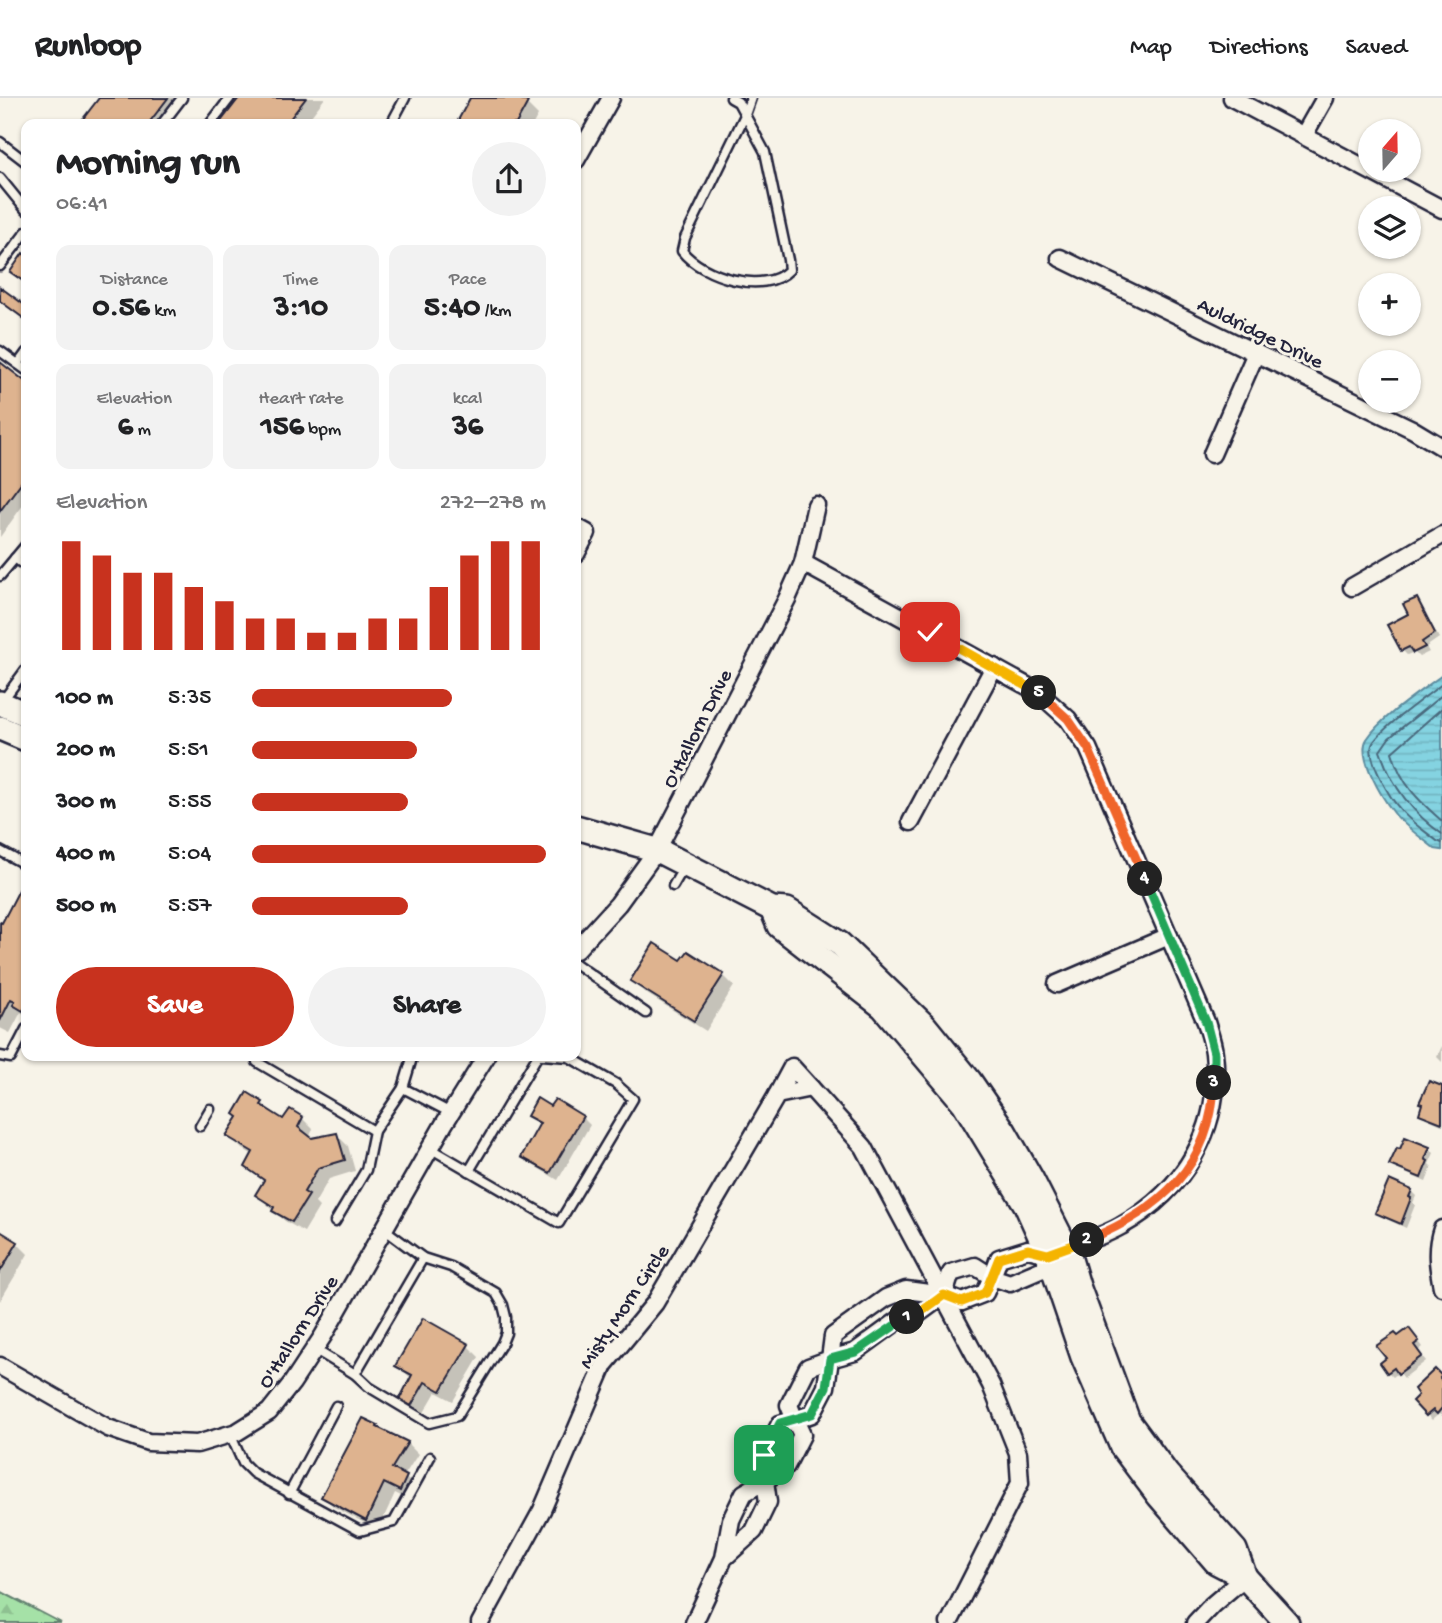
<!DOCTYPE html>
<html lang="en">
<head>
<meta charset="utf-8">
<style>
  body { margin:0; font-family:"Gochi Hand",sans-serif; background:#f2f2f2; color:#202124; height:100vh; display:flex; flex-direction:column; font-size:26px; white-space:nowrap }
  * { box-sizing:border-box; margin:0 }
  p { font-size:23px; color:#757577 }
  .icon { flex:none; width:38px; height:38px; fill:none; stroke:currentColor; stroke-width:2; stroke-linecap:round; stroke-linejoin:round }
  .map { position:relative; flex:1; overflow:hidden }
  .panel { position:absolute; left:21px; top:21px; width:560px; height:942px; display:flex; flex-direction:column; background:#fff; border-radius:14px; box-shadow:0 2px 5px #0004 }
  .panel>* { flex:none }
  .needle { width:46px; rotate:20deg }
  .controls { position:absolute; left:1358px; top:21px; display:grid; gap:14px }
  .controls a { display:grid; place-items:center; width:63px; height:63px; border-radius:50%; background:#fff; box-shadow:0 2px 5px #0004; font-size:35px }
  .pin { position:absolute; display:grid; place-items:center; width:60px; height:60px; color:#fff; margin:-30px; border-radius:14px; box-shadow:0 4px 10px #0006 }
  .km { position:absolute; width:35px; height:35px; margin:-18px; border-radius:50%; background:#222; color:#fff; font-size:19px; line-height:35px; text-align:center }
  .round { display:grid; place-items:center; flex:none; width:74px; height:74px; border-radius:37px; background:#f2f2f2 }
  .head { display:flex; align-items:center; justify-content:space-between; height:119px; padding:0 35px }
  h1 { font-size:38px; font-weight:700; line-height:52px }
  .figures { display:grid; grid-template-columns:repeat(3,1fr); gap:10px; height:119px; padding:7px 35px }
  .figures div { display:grid; align-content:center; border-radius:14px; background:#f2f2f2; text-align:center }
  .figures b { font-size:30px; font-weight:700 }
  .figures small { font-size:19px; font-weight:400 }
  .figures p { font-size:19px }
  .chart { height:196px; padding:14px 35px }
  .chart p { display:flex; justify-content:space-between }
  .chart svg { width:100%; height:126px; margin-top:7px; stroke:#c8321e; stroke-width:6 }
  .primary-button { display:flex; gap:14px; margin-top:auto; padding:14px 35px }
  .primary-button a { flex:1; height:80px; border-radius:42px; background:#c8321e; color:#fff; font-size:28px; font-weight:700; line-height:80px; text-align:center }
  .primary-button a+a { background:#f2f2f2; color:#202124 }
  ul { padding:0 35px; list-style:none; font-size:23px }
  li { display:grid; grid-template-columns:112px 84px 1fr; align-items:center; height:52px }
  li i { height:18px; border-radius:9px; background:#c8321e }
  header { display:flex; align-items:center; gap:42px; box-sizing:border-box; height:98px; padding:0 35px; background:#fff; border-bottom:2px solid #e0e0e0 }
  header strong { font-size:33px }
  nav { display:flex; gap:38px; margin-inline-start:auto; font-size:24px }
  .map>svg:first-child { display:block }
</style>
</head>
<body>
<header>
<strong>Runloop</strong>
<nav><a>Map</a><a>Directions</a><a>Saved</a></nav>
</header>
<div class="map">
<svg width="1442" height="1525" viewBox="0 0 1442 1525">
  <defs>
    <pattern id="forest-firs" width="22" height="20" patternUnits="userSpaceOnUse" patternTransform="scale(1.75)"><rect width="22" height="20" fill="#a5e1a7"/><path d="M5 1l3.5 6h-7zM16 11l3.5 6h-7z" fill="#8ec191"/></pattern>
    <pattern id="water-rules" width="6" height="5" patternUnits="userSpaceOnUse" patternTransform="scale(1.75)"><rect width="6" height="5" fill="#84d3e1"/><path d="M0 2.5h6" fill="none" stroke="#72b5c2"/></pattern>
  </defs>
  <rect width="100%" height="100%" fill="#f7f3e8"/>
  <filter id="ink" filterUnits="userSpaceOnUse"><feTurbulence type="fractalNoise" baseFrequency=".0143" numOctaves="2"/><feDisplacementMap in="SourceGraphic" scale="14" xChannelSelector="R" yChannelSelector="G"/><feConvolveMatrix kernelMatrix="1 2 1 2 8 2 1 2 1" color-interpolation-filters="sRGB"/></filter>
  <g filter="url(#ink)">
    <path fill="url(#forest-firs)" stroke="#648271" stroke-width="2" d="M0,1493l61,32h-61z"/>
    <path fill="url(#water-rules)" stroke="#5d8c9f" stroke-width="2" d="M1442,577v175l-7,-1c-13,-11 -31,-23 -41,-36 -11,-14 -38,-57 -27,-74 14,-22 54,-48 75,-64z"/>
    <g fill="#0003">
      <path d="M101,0h86l-20,26h-86z"/>
      <path d="M241,0h84l-20,26h-84z"/>
      <path d="M472,0h44l11,6 11,11 -5,9h-75z"/>
      <path d="M0,266l26,20v117l-26,36z"/>
      <path d="M1416,502l5,5 18,33 -13,9 3,5 -10,5 -5,-5 -7,3 -5,-5 8,-36z"/>
      <path d="M20,794l6,3v121l-5,-4 -11,21 -10,-5v-104l3,1z"/>
      <path d="M682,865l41,12 11,11 -28,45 -62,-39 -11,-11z"/>
      <path d="M1442,948v16l-5,-5z"/>
      <path d="M1442,990v37l-16,-7 -5,-5z"/>
      <path d="M262,1005l21,18 19,-3 11,11 -4,9 2,2 26,-5 11,11 7,25 -26,8 -14,24 4,4 -15,25 -19,-11 -28,-26 8,-13 -18,-15 6,-12 -13,-8 -11,-11z"/>
      <path d="M551,1010l31,9 8,8 -32,55 -27,-16 -8,-8 18,-31 -12,-10z"/>
      <path d="M1429,1050l5,5 -5,11 3,3 -6,15 -30,-13 -5,-5z"/>
      <path d="M1411,1093l5,5 -3,7 2,2 -9,23 -24,-11 -5,-5z"/>
      <path d="M0,1135l17,10 11,11 -28,47z"/>
      <path d="M1414,1237l9,12 -5,4 8,10 -22,17 -5,-6 -6,5 -5,-5 11,-34z"/>
      <path d="M468,1248l11,11 -26,44 -17,-9 -14,24 -10,-5 -11,-12 11,-20 -15,-14z"/>
      <path d="M1440,1278l2,4v36l-3,-2 -7,6 -18,-19z"/>
      <path d="M377,1329l4,4 26,12 11,11 -14,22 13,13 -6,12 -16,-8 -17,37 -44,-23 -11,-11z"/>
    </g>
    <g fill="none" stroke-linecap="round" stroke-linejoin="round">
      <g stroke="#49697d" stroke-width="2">
        <path d="M1442,586c-14,11 -64,46 -70,61 -5,14 18,53 28,64 9,12 25,22 37,32l5,2"/>
        <path d="M1442,597l-53,43 -9,13c12,36 32,62 62,83"/>
        <path d="M1442,610l-50,44c9,32 26,48 50,69"/>
      </g>
    </g>
    <g fill="#deb38f" stroke="#22223b" stroke-width="2">
      <path d="M99,0h69l-20,26h-69z"/>
      <path d="M239,0h67l-20,26h-67z"/>
      <path d="M470,0h49l9,4 -12,22h-60z"/>
      <path d="M23,155l3,3v27l-16,-11z"/>
      <path d="M0,189l26,19v14l-26,-19z"/>
      <path d="M0,264l26,20v94l-26,35z"/>
      <path d="M1417,500l18,35 -13,9 3,5 -12,6 -4,-6 -8,4 -14,-26 21,-11 -5,-10z"/>
      <path d="M19,792l7,3v113l-3,5 -10,-6 2,-4 -4,-2 -11,22v-99l2,1z"/>
      <path d="M654,845l27,17 7,-9 36,23 -30,47 -64,-40z"/>
      <path d="M1429,983l13,5v37l-23,-9 3,-10 -3,-1z"/>
      <path d="M247,994l16,10 -2,3 22,14 7,-10 13,8 -5,10 14,11 25,-5 8,27 -27,8 -14,24 5,3 -17,27 -20,-11 2,-4 -19,-12 9,-15 -19,-13 8,-15 -27,-16 12,-19 -4,-3z"/>
      <path d="M537,1000l13,8 5,-7 28,17 -33,57 -29,-16 19,-34 -13,-7z"/>
      <path d="M1405,1039l25,10 -5,12 3,2 -7,17 -32,-13 8,-17 3,1z"/>
      <path d="M1389,1082l23,10 -3,7 2,1 -10,26 -26,-11z"/>
      <path d="M0,1133l18,11 -18,30z"/>
      <path d="M423,1220l46,26 -28,47 -16,-9 -14,24 -12,-6 13,-25 -17,-9z"/>
      <path d="M1409,1230l10,13 -5,4 8,11 -24,18 -4,-6 -7,5 -7,-10 6,-5 -10,-12 19,-13 3,3z"/>
      <path d="M1435,1271l7,7 -2,2 2,3v27l-5,6 -4,-4 -7,6 -14,-15 6,-6 -4,-6z"/>
      <path d="M363,1320l15,7 -1,2 31,15 -16,26 15,8 -7,15 -16,-8 -18,38 -45,-24z"/>
    </g>
    <g fill="none" stroke-linecap="round" stroke-linejoin="round">
      <g stroke="#22223b" stroke-width="13">
        <g id="lane">
          <path d="M731,0l7,4 27,50 23,108 1,10c-25,26 -88,6 -107,-19l3,-13 60,-123 6,-17"/>
          <path d="M162,26l20,-26"/>
          <path d="M210,26l20,-26"/>
          <path d="M391,26l14,-26"/>
          <path d="M0,44l26,20"/>
          <path d="M0,80l26,32"/>
          <path d="M0,168l26,-34"/>
          <path d="M0,253l26,19"/>
          <path d="M18,266l8,-11"/>
          <path d="M15,460l11,9"/>
          <path d="M0,478l26,-31"/>
          <path d="M1,605l25,-34"/>
          <path d="M0,753l26,14"/>
          <path d="M673,788l11,-19"/>
          <path d="M576,866l70,49"/>
          <path d="M413,957l-10,33 48,25"/>
          <path d="M0,958l11,2 15,-29"/>
          <path d="M257,964l117,69"/>
          <path d="M200,1028l10,-17"/>
          <path d="M430,1050l129,75 74,-124 -17,-15 -47,-27 -27,-2"/>
          <path d="M469,1073l69,-116"/>
          <path d="M335,1124l31,-52 8,-39 29,-43"/>
          <path d="M314,1251l41,25 14,13 60,36 28,-7 45,-73 4,-10v-16l-3,-12 -7,-12 -45,-26 -28,-9 -39,-29"/>
          <path d="M355,1276l68,-116"/>
          <path d="M230,1336l13,29 10,10 107,58 34,-9 36,-65"/>
          <path d="M289,1396l47,-88"/>
        </g>
      </g>
      <g stroke="#22223b" stroke-width="21">
        <g id="street">
          <path d="M1232,0l210,111"/>
          <path d="M1304,37l21,-37"/>
          <path d="M576,62l35,-62"/>
          <path d="M1060,160l352,171 30,18"/>
          <path d="M1212,356l44,-101"/>
          <path d="M576,429l11,6 -11,21"/>
          <path d="M803,465l235,129 30,27 20,29 118,274c3,10 7,21 8,31 9,74 -30,138 -93,173 -17,10 -37,15 -54,23"/>
          <path d="M1352,489l90,-52"/>
          <path d="M911,724l83,-155"/>
          <path d="M576,852l42,-46 39,-54 130,-251 16,-36 13,-58"/>
          <path d="M1057,886l112,-48"/>
          <path d="M777,997l15,-28 19,21"/>
          <path d="M1442,1131c-7,20 -4,38 0,58"/>
          <path d="M0,1268l108,62 40,14 49,2 40,-12 32,-20 23,-29 31,-47 121,-212 43,-69"/>
          <path d="M480,1525l62,-113 62,-145 51,-62 122,-208 34,-7 53,59 127,238 27,68 2,30 -71,140"/>
          <path d="M694,1525l30,-65 7,-38 13,-27 21,-12 -1,-26 16,-31 15,-4 -6,-15 19,-38 22,-8 3,-23 53,-38 20,-8 38,5 7,-22 24,-7 17,11 7,-19 29,-9 20,5 -3,14 -35,15 -18,-6 -7,16 -23,9 -18,-7 -26,19 -15,3 -48,35 -25,7 -4,28 -14,27 -17,6 7,15 -16,31 -21,15 3,21 -14,29 -30,27"/>
          <path d="M1195,1525l17,-18 33,-28"/>
        </g>
      </g>
      <g stroke="#22223b" stroke-width="28">
        <g id="secondary">
          <path d="M0,605l26,11"/>
          <path d="M0,630l26,11"/>
          <path d="M576,729l81,23 115,59 15,1 53,34 85,82 44,54 35,51 28,49 35,69 11,37 50,135 39,53 68,76 10,27"/>
          <path d="M772,811l7,17 104,81 81,96 62,102 22,49 35,103 39,90 37,49 57,66 29,15 42,46"/>
        </g>
      </g>
      <use href="#lane" stroke="#f7f3e8" stroke-width="8"/>
      <use href="#street" stroke="#f7f3e8" stroke-width="16"/>
      <use href="#secondary" stroke="#f7f3e8" stroke-width="23"/>
    </g>
  </g>
  <g fill="none" stroke-linecap="round" stroke-linejoin="round" filter="url(#ink)">
    <g stroke="#fff" stroke-width="14">
      <path id="split-1" d="M764,1357l16,-32 32,-9 14,-27 4,-28 26,-7 51,-35"/>
    </g>
    <g stroke="#fff" stroke-width="14">
      <path id="split-2" d="M907,1219l11,-3 26,-19 18,7 23,-9 14,-35 29,-9 20,5 39,-14"/>
    </g>
    <g stroke="#fff" stroke-width="14">
      <path id="split-3" d="M1087,1142c72,-29 125,-74 127,-157"/>
    </g>
    <g stroke="#fff" stroke-width="14">
      <path id="split-4" d="M1145,781l61,143 8,31v30"/>
    </g>
    <g stroke="#fff" stroke-width="14">
      <path id="split-5" d="M1039,595l29,26 20,29 57,131"/>
    </g>
    <g stroke="#fff" stroke-width="14">
      <path id="split-6" d="M930,534l109,61"/>
    </g>
    <use href="#split-1" stroke="#22a559" stroke-width="9"/>
    <use href="#split-2" stroke="#f5b400" stroke-width="9"/>
    <use href="#split-3" stroke="#f0652b" stroke-width="9"/>
    <use href="#split-4" stroke="#22a559" stroke-width="9"/>
    <use href="#split-5" stroke="#f0652b" stroke-width="9"/>
    <use href="#split-6" stroke="#f5b400" stroke-width="9"/>
  </g>
  <g text-anchor="middle" stroke-width="6" stroke-linejoin="round" paint-order="stroke">
    <g font-size="21" fill="#22223b" stroke="#f7f3e8">
      <text transform="translate(1261 234) rotate(26)" y="7">Auldridge Drive</text>
      <text transform="translate(696 630) rotate(-63)" y="7">O'Hallorn Drive</text>
      <text transform="translate(623 1208) rotate(-56)" y="7">Misty Morn Circle</text>
      <text transform="translate(297 1233) rotate(-57)" y="7">O'Hallorn Drive</text>
    </g>
  </g>
</svg>
<div class="controls">
<a><svg class="needle" viewBox="-14 -14 28 28"><path d="M0-13l5 13h-10z" fill="#e53935"/><path d="M0 13l5-13h-10z" fill="#757577"/></svg></a>
<a><svg class="icon" aria-label="layers" viewBox="0 0 24 24"><path d="M12 4l9 5-9 5-9-5zM3 14l9 5 9-5"/></svg></a>
<a>+</a>
<a>−</a>
</div>
<div class="pin" style="left:764px;top:1357px;background:#1e9e55"><svg class="icon" aria-label="arrive" viewBox="0 0 24 24"><path d="M6 21V4h12l-3 4 3 4H6"/></svg></div>
<div class="pin" style="left:930px;top:534px;background:#d93025"><svg class="icon" aria-label="check" viewBox="0 0 24 24"><path d="M5 12l5 5 9-10"/></svg></div>
<b class="km" style="left:907px;top:1219px">1</b>
<b class="km" style="left:1087px;top:1142px">2</b>
<b class="km" style="left:1214px;top:985px">3</b>
<b class="km" style="left:1145px;top:781px">4</b>
<b class="km" style="left:1039px;top:595px">5</b>
<section class="panel">
<div class="head"><div><h1>Morning run</h1><p>06:41</p></div><a class="round"><svg class="icon" aria-label="share" viewBox="0 0 24 24"><path d="M12 15V3M7 8l5-5 5 5M5 13v7h14v-7"/></svg></a></div>
<div class="figures">
<div><p>Distance</p><b>0.56<small> km</small></b></div>
<div><p>Time</p><b>3:10</b></div>
<div><p>Pace</p><b>5:40<small> /km</small></b></div>
</div>
<div class="figures">
<div><p>Elevation</p><b>6<small> m</small></b></div>
<div><p>Heart rate</p><b>156<small> bpm</small></b></div>
<div><p>kcal</p><b>36</b></div>
</div>
<div class="chart"><p><span>Elevation</span>272–278 m</p>
<svg viewBox="0 0 160 44" preserveAspectRatio="none"><path d="M5 44V6M15 44V11M25 44V17M35 44V17M45 44V22M55 44V27M65 44V33M75 44V33M85 44V38M95 44V38M105 44V33M115 44V33M125 44V22M135 44V11M145 44V6M155 44V6"/></svg>
</div>
<ul>
<li><b>100 m</b>5:35<i style="width:68%"></i></li>
<li><b>200 m</b>5:51<i style="width:56%"></i></li>
<li><b>300 m</b>5:55<i style="width:53%"></i></li>
<li><b>400 m</b>5:04<i style="width:100%"></i></li>
<li><b>500 m</b>5:57<i style="width:53%"></i></li>
</ul>
<div class="primary-button"><a>Save</a><a>Share</a></div>
</section>
</div>
</body>
</html>
